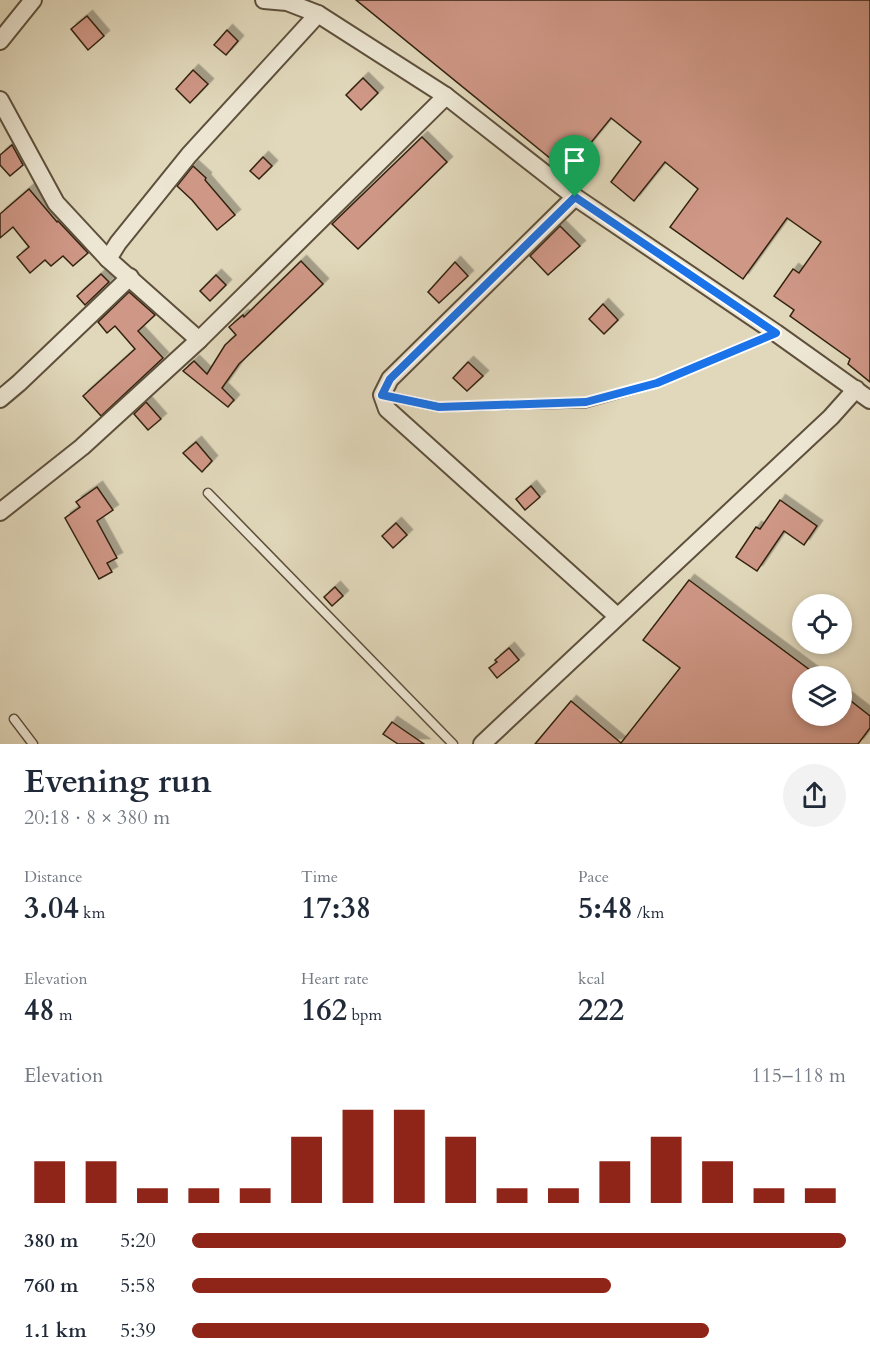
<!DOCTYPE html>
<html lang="en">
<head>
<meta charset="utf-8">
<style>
  body { margin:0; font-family:Cardo,serif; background:#f2f2f3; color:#1f2937; height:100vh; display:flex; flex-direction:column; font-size:22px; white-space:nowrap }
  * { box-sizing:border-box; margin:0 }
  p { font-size:20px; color:#747a83 }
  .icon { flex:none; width:33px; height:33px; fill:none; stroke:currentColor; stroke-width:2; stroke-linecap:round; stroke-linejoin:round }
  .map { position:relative; height:744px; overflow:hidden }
  .panel { display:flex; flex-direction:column; background:#fff; flex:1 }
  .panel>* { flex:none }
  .tools { position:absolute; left:792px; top:594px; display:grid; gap:12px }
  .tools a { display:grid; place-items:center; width:60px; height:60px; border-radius:50%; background:#fff; box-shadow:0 3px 9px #0003; font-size:30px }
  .pin { position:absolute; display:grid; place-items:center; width:51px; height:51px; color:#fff; margin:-62px -26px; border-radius:50% 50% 50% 0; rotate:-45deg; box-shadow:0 0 6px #0007 }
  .pin .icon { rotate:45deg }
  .round { display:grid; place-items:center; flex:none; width:63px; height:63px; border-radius:32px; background:#f2f2f3 }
  .headline { display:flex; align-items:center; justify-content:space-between; height:102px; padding:0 24px }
  h1 { font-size:33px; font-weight:700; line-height:45px }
  .figures { display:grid; grid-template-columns:repeat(3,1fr); gap:9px; height:102px; padding:6px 24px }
  .figures div { display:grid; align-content:center }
  .figures b { font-size:30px; font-weight:700 }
  .figures small { font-size:16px; font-weight:400 }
  .figures p { font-size:16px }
  .chart { height:168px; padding:12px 24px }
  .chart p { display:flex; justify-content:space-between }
  .chart svg { width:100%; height:108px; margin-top:6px; stroke:#8f2418; stroke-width:6 }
  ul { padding:0 24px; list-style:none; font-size:20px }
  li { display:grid; grid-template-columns:96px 72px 1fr; align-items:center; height:45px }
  li i { height:15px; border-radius:8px; background:#8f2418 }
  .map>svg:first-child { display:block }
</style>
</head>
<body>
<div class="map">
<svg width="870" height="744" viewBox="0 0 870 744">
  <defs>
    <filter id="shadow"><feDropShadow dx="5.5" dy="-5.5" stdDeviation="0" flood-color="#0004"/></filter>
  </defs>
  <rect width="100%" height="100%" fill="#e1d8bb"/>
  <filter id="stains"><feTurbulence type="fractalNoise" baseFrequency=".00333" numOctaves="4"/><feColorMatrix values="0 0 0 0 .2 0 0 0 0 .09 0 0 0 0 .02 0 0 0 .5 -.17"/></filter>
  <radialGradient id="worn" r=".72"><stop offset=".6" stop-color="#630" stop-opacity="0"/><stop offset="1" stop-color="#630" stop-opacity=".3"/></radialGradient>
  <g fill="#cf9786" stroke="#322211" stroke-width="1.5" filter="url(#shadow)">
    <path d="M356,0h514v382l-22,-18 2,-5 -60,-43 4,-6 -20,-14 19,-27 6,4 22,-31 -34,-24 -44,61 -73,-52 28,-38 -33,-27 -31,39 -23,-19 30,-40 -30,-24 -44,54z"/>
    <path d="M87,16l17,20 -16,14 -17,-21z"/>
    <path d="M227,30l11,11 -12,14 -12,-10z"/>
    <path d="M193,70l15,14 -18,19 -14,-14z"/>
    <path d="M363,78l15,15 -17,17 -15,-15z"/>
    <path d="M422,137l25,25 -89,87 -26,-25z"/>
    <path d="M12,145l11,20 -13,11 -10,-11v-10z"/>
    <path d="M263,157l9,9 -13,13 -9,-8z"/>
    <path d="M193,166l13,12 -1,2 30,35 -18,15 -25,-30 -15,-14z"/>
    <path d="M29,189l28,33 1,-1 30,32 -15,13 -10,-10 -12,10 -6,-6 -15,13 -13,-16 12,-10 -16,-20 -13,11v-24z"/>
    <path d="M560,226l20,20 -32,29 -18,-19z"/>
    <path d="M301,261l22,23 -84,80 -17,24 12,12 -6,7 -45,-36 11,-10 13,13 18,-29 11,-10 -7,-8 14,-12 1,2z"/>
    <path d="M455,262l13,14 -29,27 -11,-11z"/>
    <path d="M101,274l8,8 -24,23 -8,-9z"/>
    <path d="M216,275l10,10 -16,16 -10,-10z"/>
    <path d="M129,292l26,23 -17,16 25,27 -62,58 -18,-20 52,-47 -20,-23 -8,7 -9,-11z"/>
    <path d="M603,304l15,16 -14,14 -15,-15z"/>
    <path d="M468,362l15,14 -16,15 -14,-13z"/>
    <path d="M146,402l15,17 -13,11 -14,-16z"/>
    <path d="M196,442l16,19 -10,11 -19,-19z"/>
    <path d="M531,486l9,11 -15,13 -9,-11z"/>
    <path d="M97,487l16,23 -16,11 20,37 -10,5 5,9 -13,7 -34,-61 15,-11 -4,-5z"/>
    <path d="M780,500l37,26 -13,19 -20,-14 -27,40 -21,-14 20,-30 4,2z"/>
    <path d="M396,523l11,12 -14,13 -11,-12z"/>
    <path d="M689,580l129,96h-16v40h40v-22l28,22v12l-12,16h-323l36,-43 50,42 59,-75 -37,-28z"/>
    <path d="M335,587l8,9 -11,10 -8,-9z"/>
    <path d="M509,648l10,12 -22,18 -8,-10 8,-6 -2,-2z"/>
    <path d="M392,722l32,22h-26l-15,-10z"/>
  </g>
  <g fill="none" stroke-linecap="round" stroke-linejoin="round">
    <g stroke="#5e503c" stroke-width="11">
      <g id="service">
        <path d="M382,395l57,12 147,-4 71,-20 118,-50"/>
        <path d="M208,493l245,251"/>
        <path d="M14,719l19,25"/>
      </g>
    </g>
    <g stroke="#5e503c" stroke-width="20">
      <g id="minor">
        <path d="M264,0l23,2 31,12 128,82 129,101 201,136 94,67"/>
        <path d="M0,41l33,-41"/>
        <path d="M0,100l56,103 52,56 91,81"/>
        <path d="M575,197l-185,182 -8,16 5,14 230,207"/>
        <path d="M108,259l10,-16 71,-88 129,-141"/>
        <path d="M0,399l19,-16 111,-106"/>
        <path d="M0,512l82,-65 117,-107 247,-244"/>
        <path d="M482,744l349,-327 25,-28"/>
      </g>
    </g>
    <use href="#service" stroke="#ece6d3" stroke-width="8"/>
    <use href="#minor" stroke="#ece6d3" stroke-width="16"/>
  </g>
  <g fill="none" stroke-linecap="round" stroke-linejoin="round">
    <g stroke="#fff" stroke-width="12">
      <path id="route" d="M575,197l201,136 -119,50 -71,19 -147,5 -57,-12 8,-16z"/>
    </g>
    <use href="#route" stroke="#1a73e8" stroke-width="8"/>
  </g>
  <rect width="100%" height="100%" filter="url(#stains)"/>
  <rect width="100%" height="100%" fill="url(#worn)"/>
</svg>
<div class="tools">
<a><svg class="icon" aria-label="locate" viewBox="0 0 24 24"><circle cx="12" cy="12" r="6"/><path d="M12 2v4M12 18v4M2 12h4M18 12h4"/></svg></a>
<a><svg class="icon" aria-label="layers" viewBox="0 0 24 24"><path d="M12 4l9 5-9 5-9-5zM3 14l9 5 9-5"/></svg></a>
</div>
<div class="pin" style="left:575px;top:197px;background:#1e9e55"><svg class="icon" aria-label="arrive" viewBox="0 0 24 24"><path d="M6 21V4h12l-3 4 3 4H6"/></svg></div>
</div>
<section class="panel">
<div class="headline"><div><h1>Evening run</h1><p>20:18 · 8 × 380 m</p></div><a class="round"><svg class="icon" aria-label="share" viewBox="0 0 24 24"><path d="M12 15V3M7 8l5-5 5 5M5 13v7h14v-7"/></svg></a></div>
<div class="figures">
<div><p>Distance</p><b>3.04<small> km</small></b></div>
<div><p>Time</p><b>17:38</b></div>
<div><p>Pace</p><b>5:48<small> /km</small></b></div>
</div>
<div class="figures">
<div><p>Elevation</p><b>48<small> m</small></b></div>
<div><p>Heart rate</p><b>162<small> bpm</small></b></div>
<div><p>kcal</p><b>222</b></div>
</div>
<div class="chart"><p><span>Elevation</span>115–118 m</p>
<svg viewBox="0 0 160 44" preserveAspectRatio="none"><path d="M5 44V27M15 44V27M25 44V38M35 44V38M45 44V38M55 44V17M65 44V6M75 44V6M85 44V17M95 44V38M105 44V38M115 44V27M125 44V17M135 44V27M145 44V38M155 44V38"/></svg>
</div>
<ul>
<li><b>380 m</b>5:20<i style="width:100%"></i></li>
<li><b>760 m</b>5:58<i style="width:64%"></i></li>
<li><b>1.1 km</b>5:39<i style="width:79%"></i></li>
</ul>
</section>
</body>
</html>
